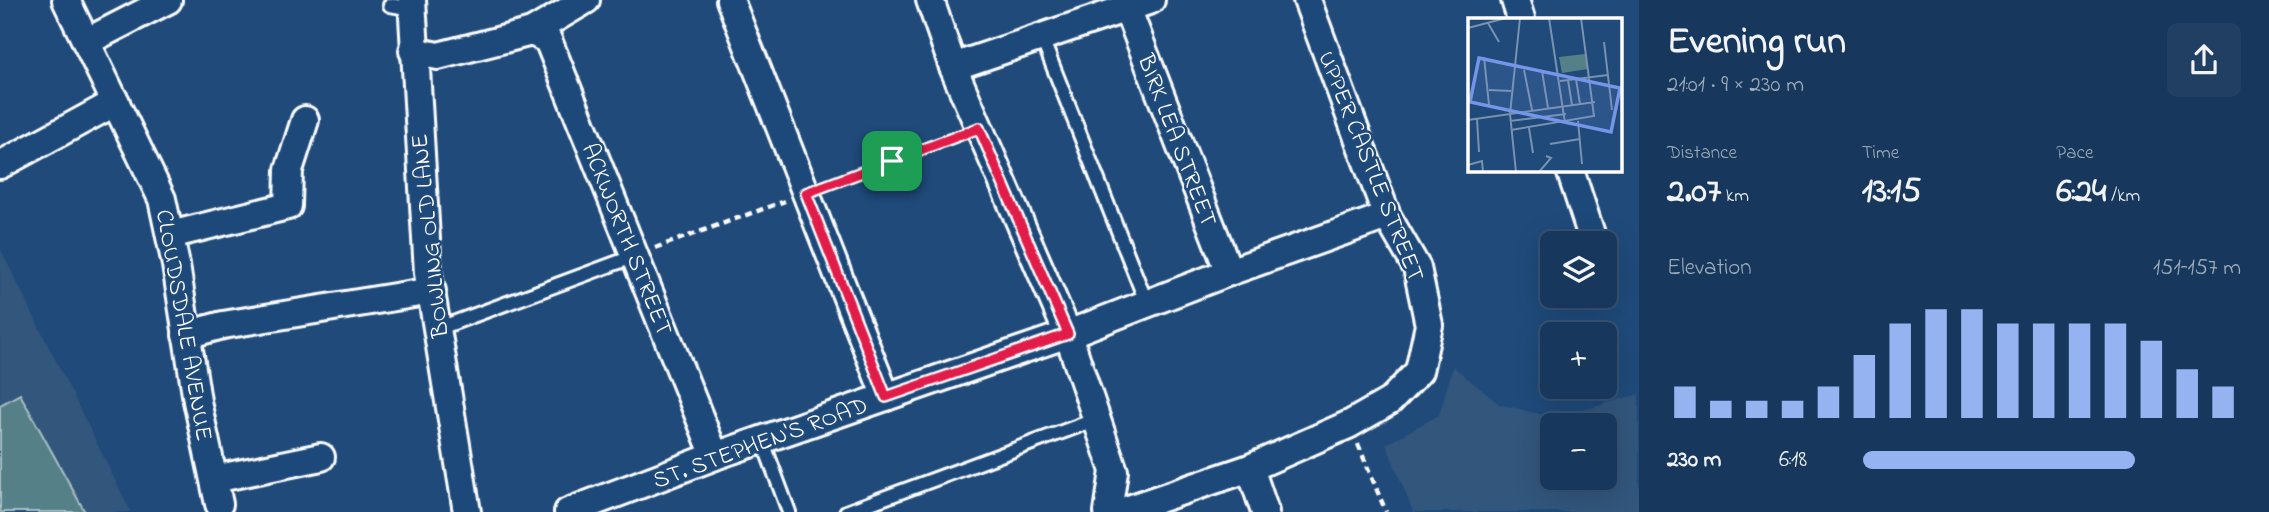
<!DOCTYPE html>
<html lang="en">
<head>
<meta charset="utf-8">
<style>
  body { margin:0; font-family:"Indie Flower",sans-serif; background:#203f62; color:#f1f3f6; height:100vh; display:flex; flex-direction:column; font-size:26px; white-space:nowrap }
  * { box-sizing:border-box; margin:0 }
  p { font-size:23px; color:#9eacbb }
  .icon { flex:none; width:38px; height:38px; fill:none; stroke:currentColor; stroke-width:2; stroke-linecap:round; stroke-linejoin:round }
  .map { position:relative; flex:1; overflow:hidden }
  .sheet { display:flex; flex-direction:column; background:#17385c; width:630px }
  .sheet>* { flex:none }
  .controls { position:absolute; left:1540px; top:231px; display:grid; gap:14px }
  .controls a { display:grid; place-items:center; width:77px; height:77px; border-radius:10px; background:#17385c; box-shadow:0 7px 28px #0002,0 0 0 2px #365272; font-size:35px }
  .pin { position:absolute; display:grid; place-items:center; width:60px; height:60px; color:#fff; margin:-30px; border-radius:14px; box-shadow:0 4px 10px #0006 }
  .round { display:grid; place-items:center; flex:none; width:74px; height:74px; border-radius:10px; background:#203f62 }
  .head { display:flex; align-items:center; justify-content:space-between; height:119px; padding:0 28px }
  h1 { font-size:38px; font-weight:800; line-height:52px }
  .metrics { display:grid; grid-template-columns:repeat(3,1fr); gap:10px; height:119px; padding:7px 28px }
  .metrics div { display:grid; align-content:center }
  .metrics b { font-size:35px; font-weight:800 }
  .metrics small { font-size:19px; font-weight:400 }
  .metrics p { font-size:19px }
  .chart { height:196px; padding:14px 28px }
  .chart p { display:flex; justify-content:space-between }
  .chart svg { width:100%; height:126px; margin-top:7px; stroke:#95b2f1; stroke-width:6 }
  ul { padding:0 28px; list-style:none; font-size:23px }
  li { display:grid; grid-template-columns:112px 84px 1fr; align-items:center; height:52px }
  li i { height:18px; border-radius:9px; background:#95b2f1 }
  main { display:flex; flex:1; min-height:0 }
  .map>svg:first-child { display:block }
</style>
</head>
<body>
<main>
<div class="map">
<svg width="1639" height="512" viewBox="0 0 1639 512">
  <rect width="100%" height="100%" fill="#1f4a7a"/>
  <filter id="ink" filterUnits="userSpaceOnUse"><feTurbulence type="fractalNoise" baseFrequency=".0143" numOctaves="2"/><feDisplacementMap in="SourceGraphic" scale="14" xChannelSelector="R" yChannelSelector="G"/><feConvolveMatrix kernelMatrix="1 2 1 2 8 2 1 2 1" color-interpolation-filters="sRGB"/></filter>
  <g filter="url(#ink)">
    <g fill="#33567c" fill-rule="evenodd">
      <path d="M0,248l131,264h-131z"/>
      <path d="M1453,366l46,38 57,14 83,-24v118h-226l-27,-68 53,-29zM1552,425h53v53h-53z"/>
    </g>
    <path fill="#568088" stroke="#aac0c4" stroke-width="2" d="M20,394l65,118h-85v-107z"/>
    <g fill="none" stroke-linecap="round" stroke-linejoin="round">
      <g stroke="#fff" stroke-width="18">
        <g id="lane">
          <path d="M390,5l22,4"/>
          <path d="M1041,36l106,268"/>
          <path d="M437,329l198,-73"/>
          <path d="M762,439l27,73"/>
          <path d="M846,512l251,-93"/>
        </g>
      </g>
      <g stroke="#fff" stroke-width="32">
        <g id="street">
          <path d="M66,0l96,199 14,66 21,136 22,103"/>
          <path d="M412,0l16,273 39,239"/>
          <path d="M730,0l156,397"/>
          <path d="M930,0l23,67 115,267 46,137 -6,41"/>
          <path d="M1515,0l6,19"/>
          <path d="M1127,8l102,264"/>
          <path d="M532,32l16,8 167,416"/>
          <path d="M86,42l82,-42"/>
          <path d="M413,51l25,5 94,-24 54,-32"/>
          <path d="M953,67l198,-67"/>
          <path d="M0,165l116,-63"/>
          <path d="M1570,170l24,73"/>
          <path d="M170,235l118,-29 1,-36 16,-50"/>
          <path d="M186,335l37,-10 209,-34"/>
          <path d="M1250,468l15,44"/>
          <path d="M214,479l107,-22"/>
          <path d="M568,512l147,-56 353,-122 161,-62 158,-56"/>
          <path d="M1120,512l130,-44 100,-44 40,-23 29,-30 10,-46 -12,-57 -30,-52 -80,-216"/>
        </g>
      </g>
      <g stroke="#fff" stroke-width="4.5" stroke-dasharray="7 5" stroke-linecap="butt">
        <path d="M826,186l133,-50"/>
        <path d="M655,248l130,-47"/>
        <path d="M1358,444l28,68"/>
      </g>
      <use href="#lane" stroke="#1f4a7a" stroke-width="12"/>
      <use href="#street" stroke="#1f4a7a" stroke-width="26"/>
    </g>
  </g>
  <g fill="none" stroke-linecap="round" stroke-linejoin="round" filter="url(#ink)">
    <g stroke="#fff" stroke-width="14">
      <path id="route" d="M979,128l89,206 -182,63 -80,-204z"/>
    </g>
    <use href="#route" stroke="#e11d48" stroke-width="9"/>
  </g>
  <g text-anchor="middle" stroke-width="5" stroke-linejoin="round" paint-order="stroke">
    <g font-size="24" fill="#fff" stroke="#1f4a7a">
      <text transform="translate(1178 140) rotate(69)" y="8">BIRK LEA STREET</text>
      <text transform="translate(1372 166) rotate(68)" y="8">UPPER CASTLE STREET</text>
      <text transform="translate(429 236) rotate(-96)" y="8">BOWLING OLD LANE</text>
      <text transform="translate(628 239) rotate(68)" y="8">ACKWORTH STREET</text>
      <text transform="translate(185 325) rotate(80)" y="8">CLOUDSDALE AVENUE</text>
      <text transform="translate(760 442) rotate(-20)" y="8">ST. STEPHEN'S ROAD</text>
    </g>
  </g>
  <g transform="translate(1468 18)">
    <rect width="154" height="154" fill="#1f4a7a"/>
    <path d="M117,36l3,15 -26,4 -3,-16z" fill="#568088"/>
    <path fill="none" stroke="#7992af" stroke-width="2" d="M81,0l16,105M20,5l11,19M0,10l38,-10M136,24l8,68M16,39l5,48M56,52l8,40M74,53l6,37M108,61l4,25M100,62l4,25M92,63l48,-6M21,72l22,1M9,101l2,33M0,102l127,-18M42,103l56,-7M110,103l4,43M61,110l4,25M43,112l83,-14 -13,-98M82,126l30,-5M0,147l14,-4 1,11M48,154l-6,-58 10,-96M71,154l12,-14 -5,-2"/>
    <path fill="#7795e8" fill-opacity="0.15" stroke="#7795e8" stroke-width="3.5" d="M11,40l141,30 -9,44 -141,-30z"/>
    <rect width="154" height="154" fill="none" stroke="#fff" stroke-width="3.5"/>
  </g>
</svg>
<div class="controls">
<a><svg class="icon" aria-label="layers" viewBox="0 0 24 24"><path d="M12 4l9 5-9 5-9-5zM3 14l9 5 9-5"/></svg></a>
<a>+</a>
<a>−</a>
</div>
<div class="pin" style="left:892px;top:161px;background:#1e9e55"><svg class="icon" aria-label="arrive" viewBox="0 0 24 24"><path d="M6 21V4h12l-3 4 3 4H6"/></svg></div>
</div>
<section class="sheet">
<div class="head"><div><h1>Evening run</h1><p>21:01 · 9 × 230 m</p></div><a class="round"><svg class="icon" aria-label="share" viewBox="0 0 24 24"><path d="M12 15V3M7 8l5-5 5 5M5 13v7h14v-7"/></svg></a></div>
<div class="metrics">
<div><p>Distance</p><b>2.07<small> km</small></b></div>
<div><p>Time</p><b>13:15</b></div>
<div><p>Pace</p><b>6:24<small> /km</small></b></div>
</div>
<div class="chart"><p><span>Elevation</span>151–157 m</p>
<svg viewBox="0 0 160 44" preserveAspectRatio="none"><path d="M5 44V33M15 44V38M25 44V38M35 44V38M45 44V33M55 44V22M65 44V11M75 44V6M85 44V6M95 44V11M105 44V11M115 44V11M125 44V11M135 44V17M145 44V27M155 44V33"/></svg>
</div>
<ul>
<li><b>230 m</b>6:18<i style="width:72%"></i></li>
</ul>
</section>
</main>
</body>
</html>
